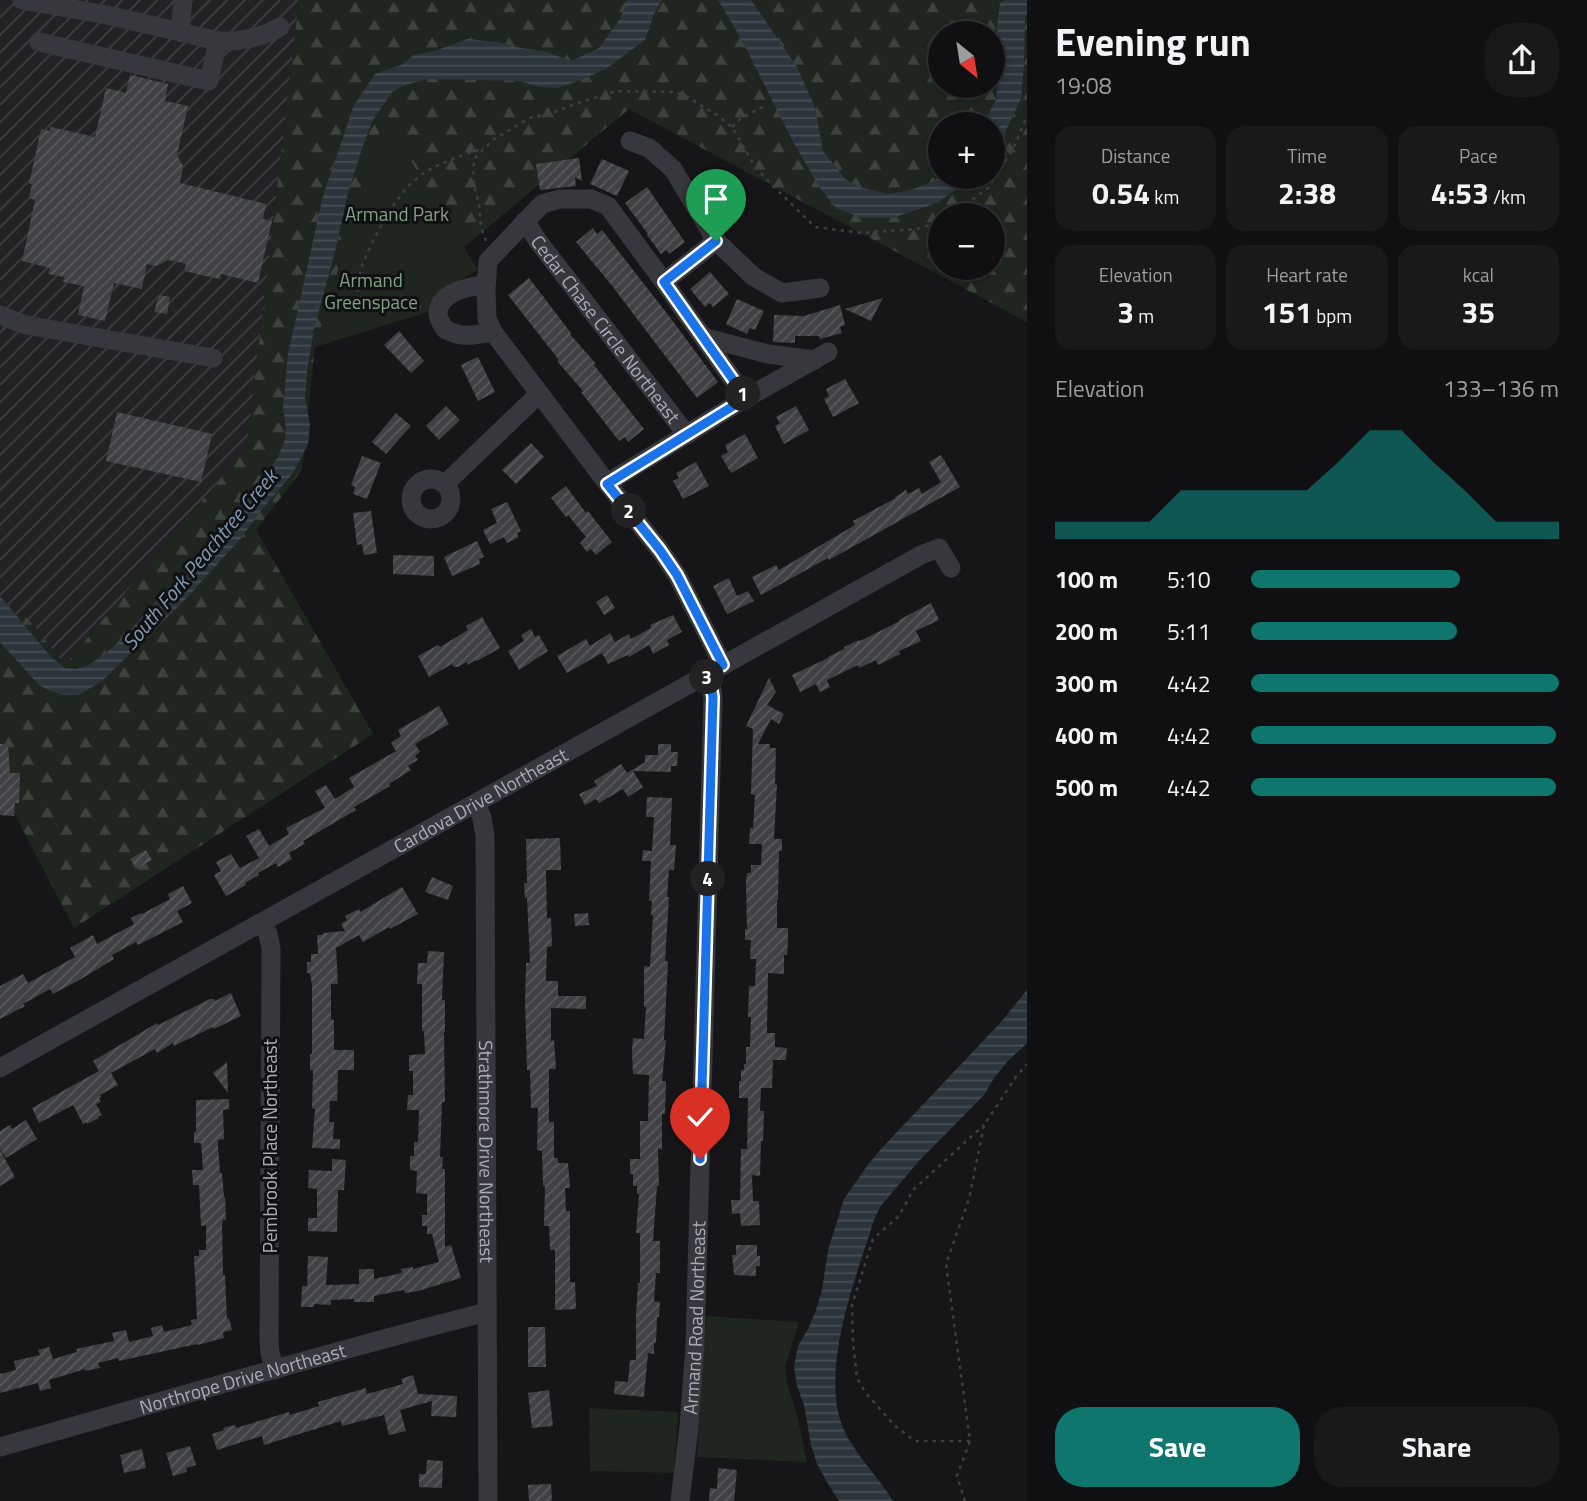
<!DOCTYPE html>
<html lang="en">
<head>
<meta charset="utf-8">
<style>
  body { margin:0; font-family:"Titillium Web",sans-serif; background:#19191b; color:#f1f3f6; height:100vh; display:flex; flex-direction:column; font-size:26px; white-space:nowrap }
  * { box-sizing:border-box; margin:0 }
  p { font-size:23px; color:#9c9d9f }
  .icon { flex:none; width:38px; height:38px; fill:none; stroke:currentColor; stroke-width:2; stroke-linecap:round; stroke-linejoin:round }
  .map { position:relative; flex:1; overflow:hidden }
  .details { display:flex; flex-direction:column; background:#101012; width:560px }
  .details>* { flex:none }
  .needle { width:46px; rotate:150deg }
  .tools { position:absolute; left:928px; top:21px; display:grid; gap:14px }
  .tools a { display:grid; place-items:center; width:77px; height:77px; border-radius:50%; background:#101012; box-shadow:0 4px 10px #0003,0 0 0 2px #303032; font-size:35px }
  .pin { position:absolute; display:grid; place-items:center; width:60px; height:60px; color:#fff; margin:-72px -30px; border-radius:50% 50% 50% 0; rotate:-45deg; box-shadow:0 0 7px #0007 }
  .pin .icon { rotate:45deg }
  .km { position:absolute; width:35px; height:35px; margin:-18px; border-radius:50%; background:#222; color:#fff; font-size:19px; line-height:35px; text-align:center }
  .round { display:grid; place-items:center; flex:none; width:74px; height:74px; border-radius:28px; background:#19191b }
  .headline { display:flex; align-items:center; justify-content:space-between; height:119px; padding:0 28px }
  h1 { font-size:38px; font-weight:700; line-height:52px }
  .figures { display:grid; grid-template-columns:repeat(3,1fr); gap:10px; height:119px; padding:7px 28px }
  .figures div { display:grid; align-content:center; border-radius:18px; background:#19191b; text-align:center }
  .figures b { font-size:30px; font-weight:700 }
  .figures small { font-size:19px; font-weight:400 }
  .figures p { font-size:19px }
  .chart { height:196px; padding:14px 28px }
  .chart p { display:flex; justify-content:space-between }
  .chart svg { width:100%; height:126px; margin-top:7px; fill:#0f766e; opacity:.7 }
  .action { display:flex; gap:14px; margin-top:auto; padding:14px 28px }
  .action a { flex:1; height:80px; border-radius:28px; background:#0f766e; color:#fff; font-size:28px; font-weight:700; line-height:80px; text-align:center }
  .action a+a { background:#19191b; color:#f1f3f6 }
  ul { padding:0 28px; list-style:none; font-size:23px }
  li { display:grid; grid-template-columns:112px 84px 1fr; align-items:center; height:52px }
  li i { height:18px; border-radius:9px; background:#0f766e }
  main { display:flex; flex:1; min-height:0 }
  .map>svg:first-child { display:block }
</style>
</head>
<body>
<main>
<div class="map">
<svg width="1027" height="1501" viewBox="0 0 1027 1501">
  <defs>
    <pattern id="industrial-furrows" width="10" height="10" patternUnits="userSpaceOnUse" patternTransform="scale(1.75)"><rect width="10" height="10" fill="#222225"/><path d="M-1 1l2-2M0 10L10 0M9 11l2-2" fill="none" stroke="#3f3f43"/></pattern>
    <pattern id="forest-firs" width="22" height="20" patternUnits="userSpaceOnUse" patternTransform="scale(1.75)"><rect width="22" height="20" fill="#1e261f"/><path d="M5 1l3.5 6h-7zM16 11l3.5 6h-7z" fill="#3c433d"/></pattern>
    <pattern id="water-rules" width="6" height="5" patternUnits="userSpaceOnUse" patternTransform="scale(1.75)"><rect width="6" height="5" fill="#2c353c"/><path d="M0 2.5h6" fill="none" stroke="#485056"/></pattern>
    <pattern id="building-hatch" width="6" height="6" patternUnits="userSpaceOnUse" patternTransform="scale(1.75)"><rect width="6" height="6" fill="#404145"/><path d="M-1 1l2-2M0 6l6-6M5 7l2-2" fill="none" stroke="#595a5e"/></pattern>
  </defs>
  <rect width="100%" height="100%" fill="#161618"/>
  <path fill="url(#industrial-furrows)" d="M0,0h299l-52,447 -182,218 -41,-51 -24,2z"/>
  <path fill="url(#forest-firs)" fill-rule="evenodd" d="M299,0h728v322l-398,-213 -166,139 -79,-130 -69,229 -13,123 -46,60 117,204 -299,194 -74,-142v-170l24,-2 41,51 182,-218zM940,33h52v53h-52zM940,124h52v53h-52zM940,215h52v53h-52z"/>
  <g fill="#1e261f">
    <path d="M384,117l94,153 -39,21 -8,20 -116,36z"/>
    <path d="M706,1316l93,6 -14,45 3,20 9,28 10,47 -110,-5z"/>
    <path d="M589,1408l89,4 -4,61 -84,-2z"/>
  </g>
  <g fill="url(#water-rules)">
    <path d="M627,0h35l-8,14 -9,26 -39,29 -23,10 -25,9 -19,-1 -19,-6 -93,-2 -21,6 -14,7 -19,28 -10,25 -16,52 -12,55 -21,77 -7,42 -2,27 5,27 -2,19 -15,29 -34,40 -17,24 -58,64 -83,81 -23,13h-14l-16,-5 -9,-5 -39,-43v-46l52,62 13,10 11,1 13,-4 17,-12 19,-17 75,-84 30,-31 30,-39 18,-25 7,-17 1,-12 -3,-21 5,-53 35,-158 31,-91 21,-31 26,-9 14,-10 20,-4 32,-12 31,3 23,6 23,3 27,10 28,-13 21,-29z"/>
    <path d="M718,0h33l46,67 18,40 8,44 23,29 17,8 25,6 19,-3 26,-9 7,-6 34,1 -37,26 -45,15h-30l-26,-10 -16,-20 -28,-48 -49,-98z"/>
    <path d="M1005,0h22v14l-2,2 -1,49 -3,34 -14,29 -10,30 -5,4v-38h-9l13,-24 3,-32 -2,-40 3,-25z"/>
    <path d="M1027,990v53l-20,19 -13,16 -10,17 -66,67 -38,45 -6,13c-18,58 -56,151 -30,210 12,26 34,46 49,71h-54l-12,-19 -10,-18 -6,-19 -7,-40 -7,-19 -3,-20 4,-20 10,-17 8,-19 6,-20 6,-40 16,-51 23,-33 13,-16 121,-128z"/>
  </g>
  <g fill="url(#building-hatch)">
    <path d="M130,75l38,9 -3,17 23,5 -11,49 6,11 -3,17 86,21 -3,15 9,2 -14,62 -37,-9 -1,5 -36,-8 2,-7 -18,-4 -11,6 -10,-2 -5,25 -28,-6 -9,38 -27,-6 6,-29 -21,-4 1,-5 -16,-3 2,-6 -28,-7 13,-61 -6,-2 3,-14h-3l12,-55 9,2 1,-4 44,10 11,-49 20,5z"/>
    <path d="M579,158l3,23 -7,-4 1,9 -36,4 -4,-26z"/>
    <path d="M602,159l27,12 -12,25 -27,-12z"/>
    <path d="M647,187l38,55 -16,12 -3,-4 -5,4 -14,-19 1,-1 -23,-31z"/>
    <path d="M593,228l4,6 5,-4 70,90 46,62 -21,16 -84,-111 -37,-45z"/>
    <path d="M710,272l19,22 -16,13 -3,-4 -5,4 -15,-18z"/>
    <path d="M529,278l42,55 -1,1 26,30 -2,1 50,64 -16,13 -3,-5 -6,4 -38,-49 2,-1 -26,-30 2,-1 -51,-65z"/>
    <path d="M159,295l11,2 -3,17 -13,-2z"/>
    <path d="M883,298l-12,23 -26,-12z"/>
    <path d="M737,299l27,12 -9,19 -5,-2 -3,6 -21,-10z"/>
    <path d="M840,305l5,20 -5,2 2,6 -22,6 -1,-3h-24v7l-22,-1 1,-27 30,1z"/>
    <path d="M399,331l25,30 -13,12 -27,-28z"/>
    <path d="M478,357l17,35 -17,9 -17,-36z"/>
    <path d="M845,379l14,24 -26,14 -9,-18 5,-3 -3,-7z"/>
    <path d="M446,406l14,14 -21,20 -13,-14z"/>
    <path d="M796,406l13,24 -25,14 -9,-18 5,-3 -4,-6z"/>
    <path d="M117,412l95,22 -11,48 -95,-21z"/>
    <path d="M396,413l15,13 -25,28 -14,-12z"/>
    <path d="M745,434l13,24 -27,15 -10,-17 7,-4 -3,-7z"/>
    <path d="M531,443l13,14 -28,27 -14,-14z"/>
    <path d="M941,455l19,32 -131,73 -1,-2 -67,37 -9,-18 24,-12 3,5 76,-45 -2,-4 43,-23 -1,-1 11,-7 2,4 11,-6 3,6 19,-12 -12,-20z"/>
    <path d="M362,456l19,7 -14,36 -14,-5 2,-7 -4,-2z"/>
    <path d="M696,462l13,24 -26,13 -10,-18 6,-3 -3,-5z"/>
    <path d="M566,486l20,27 2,-2 24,31 -16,13 -5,-6 -4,3 -7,-9 6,-6 -18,-22 -2,2 -15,-19z"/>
    <path d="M507,502l14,29 -4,2 2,4 -12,6 -3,-6 -14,7 -7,-14 14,-7 -6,-14z"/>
    <path d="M371,511l6,42 -13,2 -2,-11 -5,1 -4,-32z"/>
    <path d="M477,541l7,16 -5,2 1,5 -28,12 -8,-19z"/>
    <path d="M393,555l41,1v20l-41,-2z"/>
    <path d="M729,578l8,18 11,-5 6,10 -27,13 -14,-28z"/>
    <path d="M607,595l8,13 -11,7 -8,-13z"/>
    <path d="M931,603l8,17 -23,11 5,10 -22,10 1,3 -22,11 -2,-5 -17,8 -1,-3 -31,15 3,7 -10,5 -4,-8 -16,8 -8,-17 36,-17v-1l16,-8v-2l15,-7 1,1 40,-20 -1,-1z"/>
    <path d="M673,615l9,17 -15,8 2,5 -16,9 -4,-9 -20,12 -1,-2 -20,9 -6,-11 -35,20 -10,-17 29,-17 4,7 20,-13 5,9 14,-8 2,5 20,-11 -1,-3z"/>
    <path d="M482,617l18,31 -23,13 -1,-1 -9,5v-3l-9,5h-4l-2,-3 -23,13 -11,-21 20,-11 2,2 28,-17 -2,-4z"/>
    <path d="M531,629l4,8 4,-2 9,16 -29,19 -11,-19 16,-10 -3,-6z"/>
    <path d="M769,678l7,14 -9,13 17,9 -5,10 -8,-5 -13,25h12v4h6l-1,36h2l-3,55h8v12h-3l-1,49h-1v28h11v12l-1,15h-3v19l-16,-1 -1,60h8v14l12,1 -1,12h-13l-1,28h-11l-1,23h4l-1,30h-2l-1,35 -8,-1 1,26h6l1,24 -19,1 -1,-13 -8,1 -1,-14h9l1,-51h6l1,-51h-9v-17h2v-11h3v-6h2v-17h4l1,-30h-3l1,-31h6l1,-27h-6l1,-19h-6v-11h2l-1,-47 1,-9h4v-8h10l1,-21h-13l1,-16h3l2,-33 -4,-1 2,-65 -7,-3z"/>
    <path d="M439,706l10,18 -34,20 5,8 -5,4 3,4 -10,6 3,4 -22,14 1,2 -36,21 2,3 -53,31 2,3 -16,9 3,6 -14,8 -2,-4 -18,10 1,2 -14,8 1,2 -20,11 -12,-21 7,-4 -5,-9 15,-8 9,14 19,-10 -13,-22 13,-7 10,17 20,-12 -3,-6 39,-20 -10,-17 11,-6 9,14 19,-12 -5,-9 47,-27 -5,-8 10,-7 -3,-6z"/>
    <path d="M0,744h8l2,29h10l-1,30h-4l-1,13 -14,-1z"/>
    <path d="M658,744h13v8h7l-1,14h-6v6l-38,-1 10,16 -15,10 -5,-8 -24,14 -3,-4 -11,6 -6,-11 18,-8 -3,-5 27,-17 6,9 18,-11v-7h13z"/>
    <path d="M647,797l25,1 -2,47h6l-2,25h-5l-2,27h2l-4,64 3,1 -4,78h2l-4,41h4l-1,33h-3v36l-4,-2 1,38h-2l-4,55h7v32h-4l-2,28 6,1 -1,15h-2l-1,26h-2v11l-6,-1 -4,44 -30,-3 1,-13 13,1 2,-22h6v-45l2,-32h2v-50h-4l3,-39h-2v-8h-4v-12h-3v-15h10v-38h8l1,-46 -16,-1 -1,-24 1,-12 11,1 2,-32h-2v-41l6,1 3,-52h-2l1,-14h-3l2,-40h-9l1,-11 9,1 2,-34h-8z"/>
    <path d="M560,838l1,32h-15l1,48h4l1,28 -5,1 -1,34h12v15h28v13l-35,-1v33l3,-1 2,29h-7v53h5v36h4v5h10l2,25h-5l1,23h4v71h5l1,27 -21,1v-60h-5l-1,-24h-5l1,-40h-2l-1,-35 -5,-1 1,-42h-7l-1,-38h-3l-2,-68 1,-39h4l-3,-66 -2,1 -1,-15h3l-1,-44z"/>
    <path d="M146,850l6,10 -16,9 -6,-10z"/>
    <path d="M432,877l21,9 -5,14 -23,-8z"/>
    <path d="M183,886l9,17 -15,8 6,11 -45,23 -2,-3 -24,13 2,4 -33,20 -28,15 -3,-5 -27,15 2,2 -25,13v-33l23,-12 5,9 47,-26 -5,-9 23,-13 4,9 37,-20 -3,-6 10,-5 1,1 28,-15 -2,-5z"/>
    <path d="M402,887l16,27 -28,15 -1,-2 -26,15 -4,-7 -23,13 2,36h-7v35l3,1v30h20v20h-16l-1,31h-7l-1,21h5l-1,17h7v10l-28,-1 3,-39 -3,-1 1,-38h-3v-16h2v-69l-2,-12h-3v-11h4v-8h7l-1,-19h6v-2l22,-2 -4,-7 6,-4 -2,-4 14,-7 1,3z"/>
    <path d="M588,913l1,12 -14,1 -1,-12z"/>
    <path d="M428,951l16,1 -2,48h3v32h-1l1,70h-3l-2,55h3l-1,12h3v78l6,-2 10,33 -43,13 -13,2 -1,-3 -30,6v6h-20v-3l-23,1v5l-17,-1v3h-13l1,-21h5l1,-30 20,1 -2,28 33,-1v-15h15v10l28,-6 -1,-4 12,-2v2l26,-7 -7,-28h-5v-8h-5v-11h5v-21l-11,-1 1,-22 -7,-1v-14h4v-14h4l1,-32h-12l1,-15h5v-24h-4v-16l16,-1 -1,-23h-2v-47h-5l1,-21h9z"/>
    <path d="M231,993l10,23 -27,13 -1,-2 -39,19 -1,-3 -16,10 -2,-4 -44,24 7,12 -18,10 1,2 -2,1 2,4 -5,2 6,11 -4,2 1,1 -12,6 -1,-2 -3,2 -10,-19 -34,18 -7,-15 67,-37 -6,-10 64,-38 1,2 52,-26h4l1,2z"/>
    <path d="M227,1062l1,31 -15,-20z"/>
    <path d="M229,1099v10l-6,1 1,29 -6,1v6l2,27h2l2,24h1l1,23h-3l-1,5 1,50h2l2,44 2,-1 3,12 -9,2 1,6 -19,5 -8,2v-1l-78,17 -1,-3 -20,5 2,5 -15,3v-2l-36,11 2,8 -11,3 -2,-8 -38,10v-19l16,-4 -2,-9 26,-6 -2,-5 11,-3 4,12 24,-7 -1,-3 38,-8 -2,-8 14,-3 3,12 24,-6 -2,-8 11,-3 2,7 28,-7 -1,-5 6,-1 -3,-63h5v-6h7v-25l-5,1 -2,-41h-6l-1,-15h11l-2,-27h-7v-11h2v-32z"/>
    <path d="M26,1120l11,19 -31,19 -6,-9v-18l10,-6 2,4z"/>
    <path d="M0,1150l15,27 -15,9z"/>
    <path d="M332,1159l14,1 -2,30h-6l-1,42 -29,-1v-13h9v-29l-9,-1 1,-18 23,1z"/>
    <path d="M736,1245h21v11h3v10h-4v10l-22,-1 -2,-20h4z"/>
    <path d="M528,1327h17l1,40h-18z"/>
    <path d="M413,1375l5,19 39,2 -1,21 -25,-1 1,-15 -32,9 6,21 -17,4 -5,-20 -42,11 -1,-5 -77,24 -2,-9 -45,14 -5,-16 12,-4 -1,-2 12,-3 1,3 53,-16 1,3 29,-9 -1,-4 48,-14 1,6 36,-10 -2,-5z"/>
    <path d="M549,1390l4,36 -21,2 -4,-35z"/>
    <path d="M190,1446l6,19 -10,3 1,4 -14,4 -7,-23z"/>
    <path d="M142,1449l4,19 -22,5 -4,-18z"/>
    <path d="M427,1460l16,1 -1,27 -23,-1v-13h7z"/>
    <path d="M718,1468l19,2 -3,31h-25l1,-13 7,1z"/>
    <path d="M551,1484l1,17h-23l-1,-16z"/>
  </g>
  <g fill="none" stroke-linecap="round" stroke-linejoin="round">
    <g stroke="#3d3f44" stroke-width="2.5" stroke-dasharray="3.5 5" stroke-linecap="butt">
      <path d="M732,127l9,-9 26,-13"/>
      <path d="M952,215l36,-27 25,-39 14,-33"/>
      <path d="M486,241l-5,-14 -2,-23 -6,-22 1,-23 19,-19 36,-22 20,-4 26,-10 42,-13 57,1 10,3 33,20 15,12 22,38 15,17 46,45 47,6 55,-4 23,-7"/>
      <path d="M421,307c-12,0 -24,-7 -36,-7 -6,0 -10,3 -16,1 -2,0 -7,-3 -9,-5 -11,-17 22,-73 32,-88 7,-12 17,-24 28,-32 19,-14 42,-20 64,-28"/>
      <path d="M970,1441h-55l-21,-16 -29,-33 -8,-14 -4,-36 -1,-37 21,-66 26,-23 14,-26 71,-65"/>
      <path d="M965,1501l-8,-25 13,-35 -24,-177 23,-65 15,-74 32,-48 11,-13"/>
    </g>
    <g stroke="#37383d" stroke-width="19">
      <path d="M22,0l90,16 106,25c23,1 42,-3 62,-14"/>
      <path d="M180,32l3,-32"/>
      <path d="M39,42l170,39 9,-40"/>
      <path d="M630,141l19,7 24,21 43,72 38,36 28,16 38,-5"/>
      <path id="s1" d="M525,221l13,20 149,194"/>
      <path d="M664,282l52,-41"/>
      <path d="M486,284c-16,3 -47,7 -48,29 0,5 4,12 7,16 17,10 29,6 48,3"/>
      <path d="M0,315l26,10 187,33"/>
      <path d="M703,337l65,17 47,6"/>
      <circle cx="431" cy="499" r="20"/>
      <path d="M607,483l139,-85 82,-46"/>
      <path d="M445,484l94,-90"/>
      <path d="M723,665l-46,-90 -17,-25 -53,-67 -114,-151 -6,-13 -1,-31 2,-27 54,-57 18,-5h31l17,7 56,76 82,116"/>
      <path id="s2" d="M476,803l6,15 3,18 3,665"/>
      <path d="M262,922l6,12 3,14 -2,392 1,13 5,17"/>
      <path id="s3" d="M0,1068l921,-513 18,-7 12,20"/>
      <path id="s4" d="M0,1447c162,-45 324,-94 487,-135"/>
      <path id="s5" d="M680,1501l9,-74 6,-83 18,-647 -2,-12 -5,-11"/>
    </g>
  </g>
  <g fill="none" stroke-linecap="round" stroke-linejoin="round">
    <g stroke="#fff" stroke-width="14">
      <path id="route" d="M700,1159l13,-462 -2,-12 -5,-11 17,-9 -46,-90 -17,-25 -53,-66 139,-86 -82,-116 52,-41"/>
    </g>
    <use href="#route" stroke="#1a73e8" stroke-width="9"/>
  </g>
  <g text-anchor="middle" stroke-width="6" stroke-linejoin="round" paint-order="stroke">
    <g font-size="19" fill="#7fa381" stroke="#111113">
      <text x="397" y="221">Armand Park</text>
      <text x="371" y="287">Armand<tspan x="371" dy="22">Greenspace</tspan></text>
    </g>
    <g font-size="19" fill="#a8adb8" stroke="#111113">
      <text dy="7" stroke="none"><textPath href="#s1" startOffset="135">Cedar Chase Circle Northeast</textPath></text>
      <text dy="7" stroke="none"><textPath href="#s3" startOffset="550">Cardova Drive Northeast</textPath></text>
      <text transform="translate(270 1146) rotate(-90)" y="7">Pembrook Place Northeast</text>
      <text dy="7" stroke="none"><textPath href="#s2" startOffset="350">Strathmore Drive Northeast</textPath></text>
      <text dy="7" stroke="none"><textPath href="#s5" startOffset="184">Armand Road Northeast</textPath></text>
      <text dy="7" stroke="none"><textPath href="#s4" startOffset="252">Northrope Drive Northeast</textPath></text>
    </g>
    <g font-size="21" font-style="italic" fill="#7f9bb3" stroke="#111113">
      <text transform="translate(200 560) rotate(-50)" y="7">South Fork Peachtree Creek</text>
    </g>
  </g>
</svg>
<div class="tools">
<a><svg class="needle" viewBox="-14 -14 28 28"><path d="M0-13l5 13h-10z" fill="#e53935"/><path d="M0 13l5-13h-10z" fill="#9c9d9f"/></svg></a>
<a>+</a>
<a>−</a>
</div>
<div class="pin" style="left:716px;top:241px;background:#1e9e55"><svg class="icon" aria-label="arrive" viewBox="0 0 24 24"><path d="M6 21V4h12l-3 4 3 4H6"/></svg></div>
<div class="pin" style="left:700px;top:1159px;background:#d93025"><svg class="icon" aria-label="check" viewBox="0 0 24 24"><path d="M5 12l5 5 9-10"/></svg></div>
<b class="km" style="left:743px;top:394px">1</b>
<b class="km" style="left:629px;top:511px">2</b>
<b class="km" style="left:707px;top:677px">3</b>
<b class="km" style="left:708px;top:879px">4</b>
</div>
<section class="details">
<div class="headline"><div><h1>Evening run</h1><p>19:08</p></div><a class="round"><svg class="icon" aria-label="share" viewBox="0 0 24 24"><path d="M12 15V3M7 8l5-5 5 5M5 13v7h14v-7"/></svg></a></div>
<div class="figures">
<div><p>Distance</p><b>0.54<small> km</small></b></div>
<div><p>Time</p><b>2:38</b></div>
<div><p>Pace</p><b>4:53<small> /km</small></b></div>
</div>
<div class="figures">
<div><p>Elevation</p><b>3<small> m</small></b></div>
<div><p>Heart rate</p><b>151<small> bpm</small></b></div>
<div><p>kcal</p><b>35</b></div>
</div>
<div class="chart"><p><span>Elevation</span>133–136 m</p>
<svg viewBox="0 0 160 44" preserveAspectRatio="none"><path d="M0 44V38L10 38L20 38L30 38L40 27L50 27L60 27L70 27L80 27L90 17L100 6L110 6L120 17L130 27L140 38L150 38L160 38V44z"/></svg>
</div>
<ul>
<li><b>100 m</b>5:10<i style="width:68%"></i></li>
<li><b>200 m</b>5:11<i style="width:67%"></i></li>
<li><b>300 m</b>4:42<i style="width:100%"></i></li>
<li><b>400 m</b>4:42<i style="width:99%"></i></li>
<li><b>500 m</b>4:42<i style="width:99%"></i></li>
</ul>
<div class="action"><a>Save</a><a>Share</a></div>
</section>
</main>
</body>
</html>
